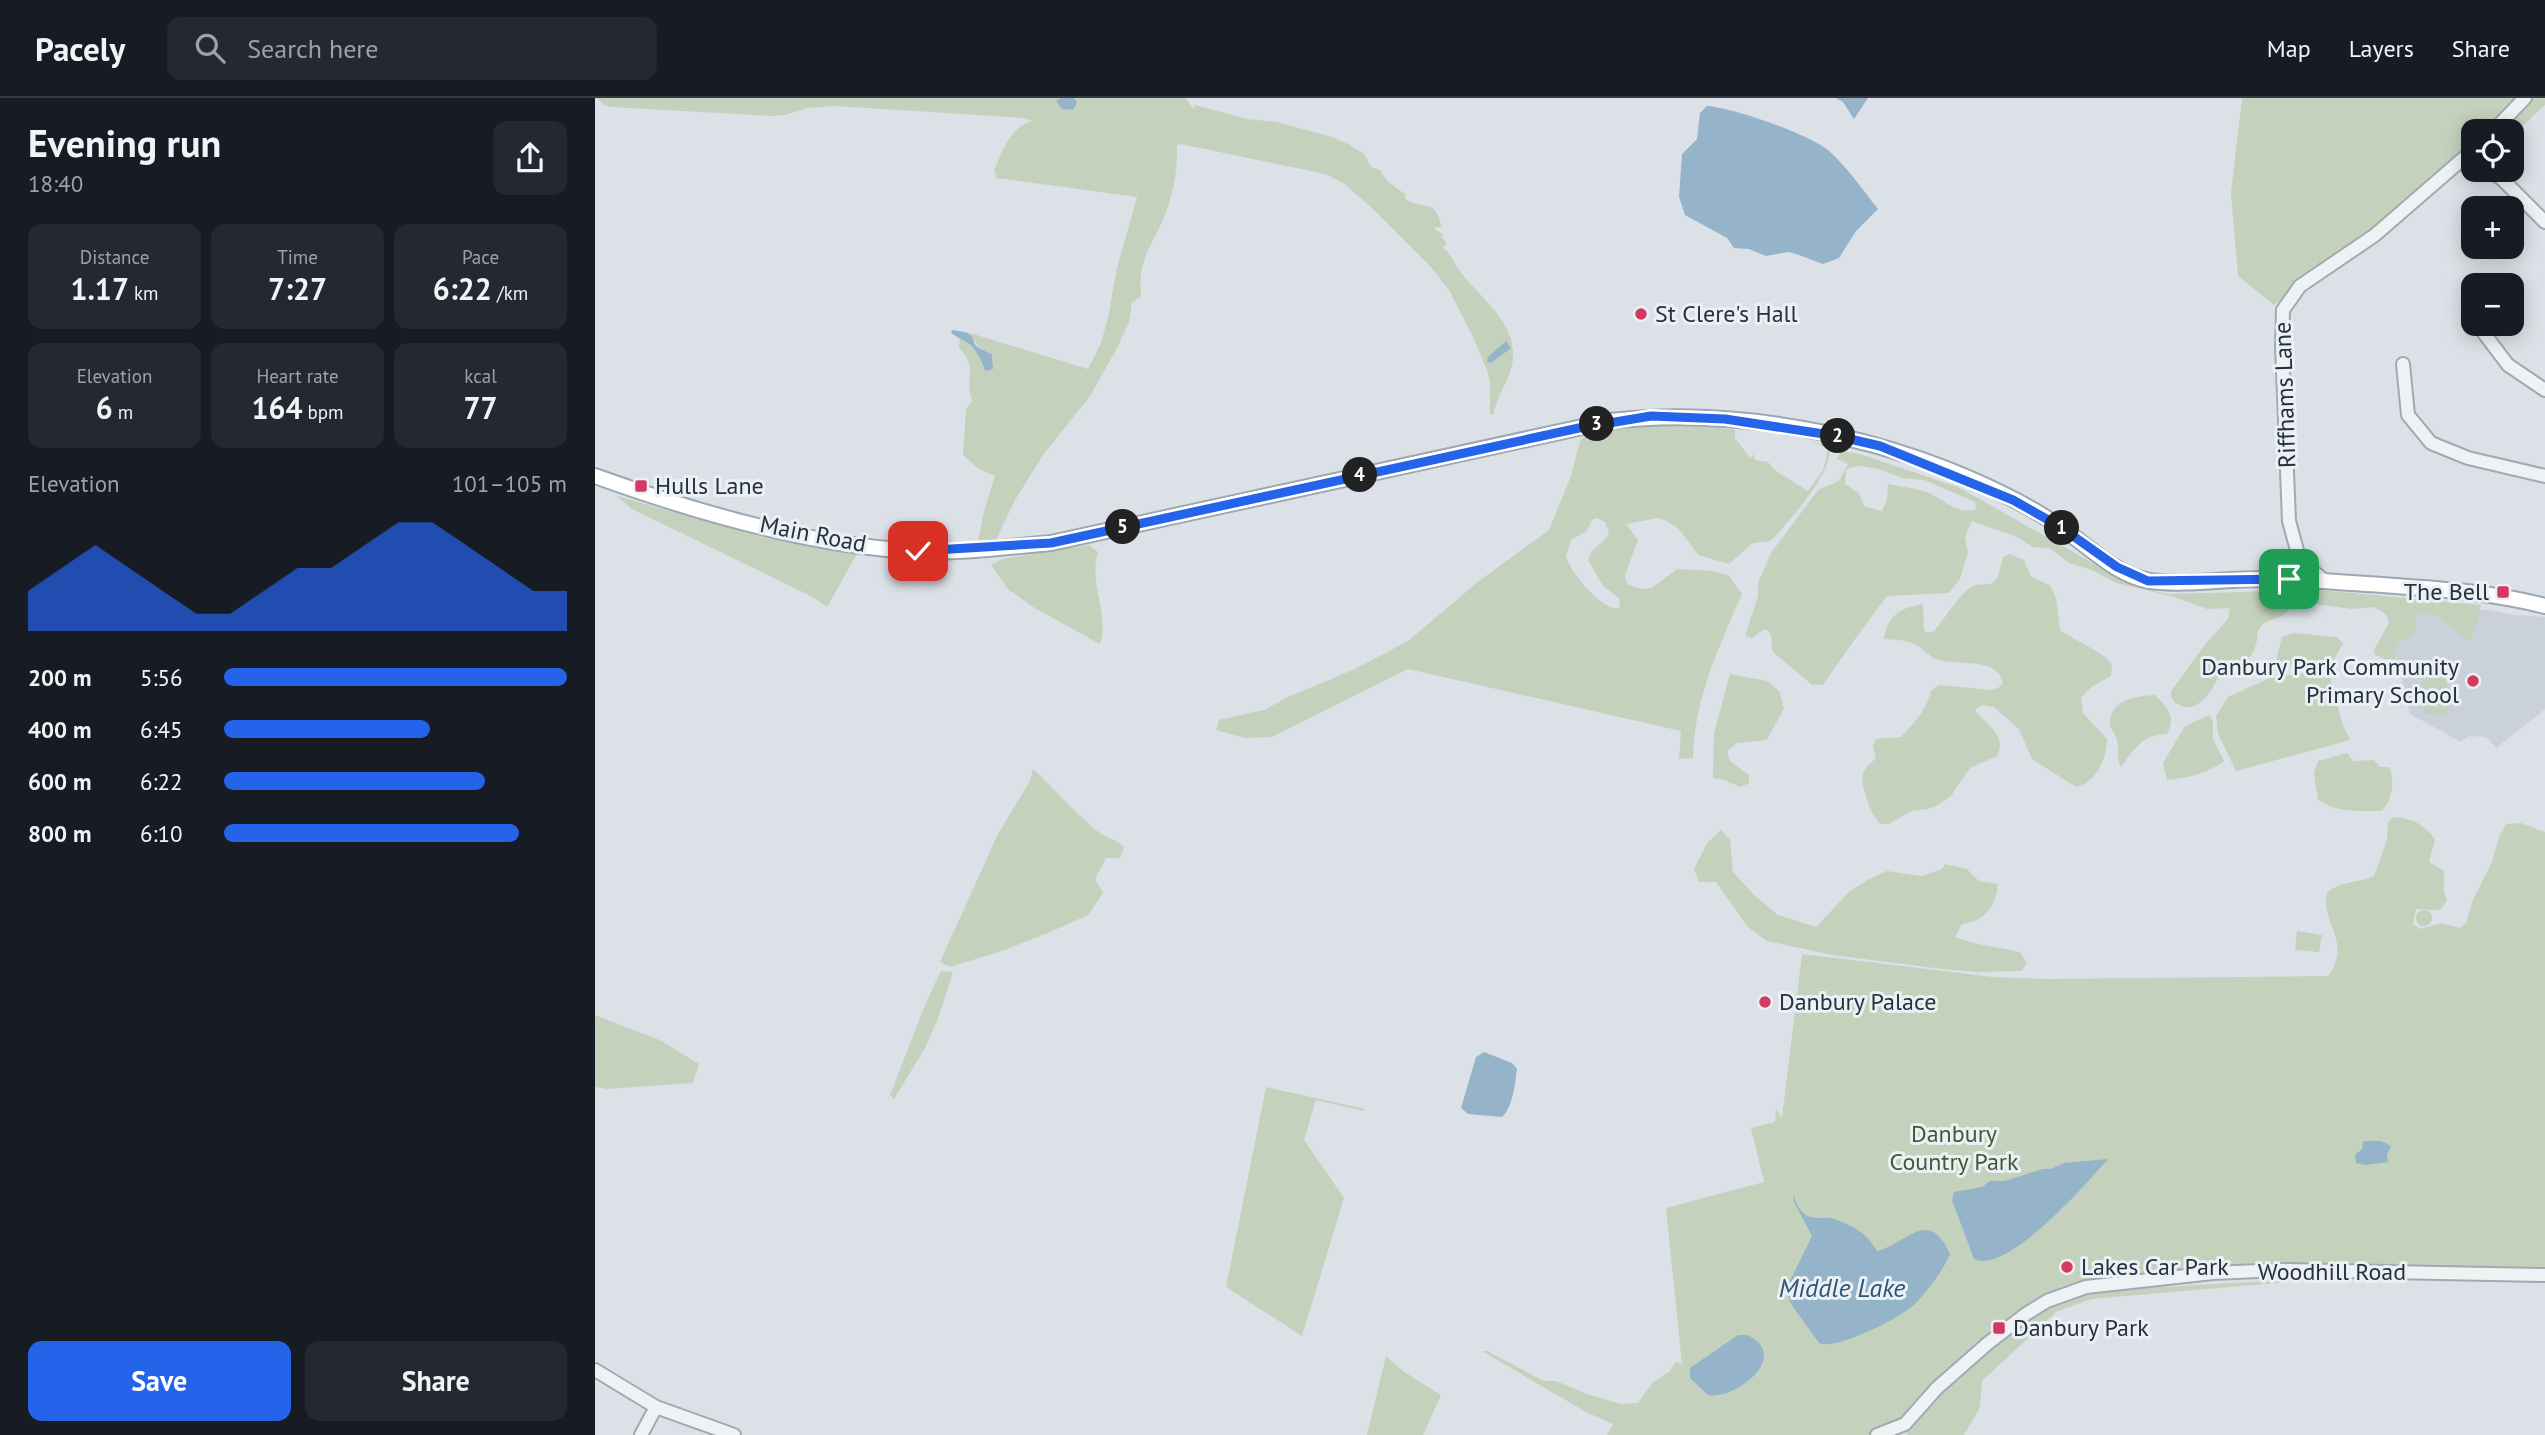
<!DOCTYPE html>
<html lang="en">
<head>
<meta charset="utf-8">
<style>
  body { margin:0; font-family:"PT Sans",sans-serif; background:#242831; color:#f1f3f6; height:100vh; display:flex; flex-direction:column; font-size:26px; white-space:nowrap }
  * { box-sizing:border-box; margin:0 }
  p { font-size:23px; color:#9ea1a6 }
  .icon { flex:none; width:38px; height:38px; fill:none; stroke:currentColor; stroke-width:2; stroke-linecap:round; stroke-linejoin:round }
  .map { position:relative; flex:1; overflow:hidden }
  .side { display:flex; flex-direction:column; background:#171b24; width:595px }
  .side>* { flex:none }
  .controls { position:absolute; left:1866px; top:21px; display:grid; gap:14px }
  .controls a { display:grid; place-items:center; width:63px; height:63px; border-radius:14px; background:#171b24; box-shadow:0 4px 18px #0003; font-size:35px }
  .pin { position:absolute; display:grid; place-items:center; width:60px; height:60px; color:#fff; margin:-30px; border-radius:14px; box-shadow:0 4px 10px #0006 }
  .km { position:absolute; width:35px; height:35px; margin:-18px; border-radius:50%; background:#222; color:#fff; font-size:19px; line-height:35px; text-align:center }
  .round { display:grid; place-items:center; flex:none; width:74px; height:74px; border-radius:14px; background:#242831 }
  .headline { display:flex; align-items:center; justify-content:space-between; height:119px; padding:0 28px }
  h1 { font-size:38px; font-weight:700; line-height:52px }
  .metrics { display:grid; grid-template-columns:repeat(3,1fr); gap:10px; height:119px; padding:7px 28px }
  .metrics div { display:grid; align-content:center; border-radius:14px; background:#242831; text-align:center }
  .metrics b { font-size:30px; font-weight:700 }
  .metrics small { font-size:19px; font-weight:400 }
  .metrics p { font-size:19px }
  .chart { height:196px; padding:14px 28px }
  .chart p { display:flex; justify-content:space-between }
  .chart svg { width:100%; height:126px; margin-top:7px; fill:#2563eb; opacity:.7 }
  .action { display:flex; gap:14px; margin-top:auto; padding:14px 28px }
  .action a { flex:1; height:80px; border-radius:14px; background:#2563eb; color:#fff; font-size:28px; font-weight:700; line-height:80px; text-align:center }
  .action a+a { background:#242831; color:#f1f3f6 }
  ul { padding:0 28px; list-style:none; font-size:23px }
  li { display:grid; grid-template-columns:112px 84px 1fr; align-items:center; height:52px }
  li i { height:18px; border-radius:9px; background:#2563eb }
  header { display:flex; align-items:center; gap:42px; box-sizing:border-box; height:98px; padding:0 35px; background:#171b24; border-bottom:2px solid #363941 }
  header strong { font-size:33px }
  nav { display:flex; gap:38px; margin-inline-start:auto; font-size:24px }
  .search { width:490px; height:63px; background:#242831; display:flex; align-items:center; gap:18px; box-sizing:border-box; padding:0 24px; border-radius:14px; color:#9ea1a6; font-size:26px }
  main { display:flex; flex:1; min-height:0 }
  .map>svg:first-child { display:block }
</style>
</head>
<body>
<header>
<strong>Pacely</strong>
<div class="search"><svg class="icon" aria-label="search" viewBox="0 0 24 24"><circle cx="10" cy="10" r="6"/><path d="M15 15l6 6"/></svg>Search here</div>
<nav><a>Map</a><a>Layers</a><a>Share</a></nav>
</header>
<main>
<section class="side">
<div class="headline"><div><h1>Evening run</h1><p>18:40</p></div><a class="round"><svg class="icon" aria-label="share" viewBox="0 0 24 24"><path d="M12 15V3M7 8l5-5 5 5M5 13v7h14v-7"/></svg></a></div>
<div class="metrics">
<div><p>Distance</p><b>1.17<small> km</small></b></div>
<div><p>Time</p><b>7:27</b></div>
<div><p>Pace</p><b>6:22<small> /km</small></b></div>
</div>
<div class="metrics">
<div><p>Elevation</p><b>6<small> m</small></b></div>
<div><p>Heart rate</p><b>164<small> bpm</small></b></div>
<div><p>kcal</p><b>77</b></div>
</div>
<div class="chart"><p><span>Elevation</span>101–105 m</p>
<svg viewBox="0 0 160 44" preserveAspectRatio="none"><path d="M0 44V30L10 22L20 14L30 22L40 30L50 38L60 38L70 30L80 22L90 22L100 14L110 6L120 6L130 14L140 22L150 30L160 30V44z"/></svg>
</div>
<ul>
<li><b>200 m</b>5:56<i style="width:100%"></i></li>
<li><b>400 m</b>6:45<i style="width:60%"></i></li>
<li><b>600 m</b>6:22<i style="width:76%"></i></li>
<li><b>800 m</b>6:10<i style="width:86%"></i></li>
</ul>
<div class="action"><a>Save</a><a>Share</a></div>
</section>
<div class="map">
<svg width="1950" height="1337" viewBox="0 0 1950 1337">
  <rect width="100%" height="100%" fill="#dce1e7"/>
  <path fill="#cad1d9" d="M1810,509l84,3 26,5 30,2v92l-49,39 -10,-11 -17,-1 -8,6 -51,-28 -15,-60 5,-12z"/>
  <g fill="#c4d1bc" fill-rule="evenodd">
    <path d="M2,0h589l7,11 2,-4 52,14 30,3 55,15 16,7 16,10 7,13 9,3 7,11 18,13v5c23,13 28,-3 37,28l-9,1 10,6 -1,4 5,5 -4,5c9,6 12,18 19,26 20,25 54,49 51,85 -2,20 -16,36 -20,56l-3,-1v-33l-3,-11 -15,-35 -23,-45 -19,-24 -58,-58 -29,-25 -18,-9 -144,-30 -4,1c1,26 -4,51 -14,75 -14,32 -25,39 -22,77l-9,5 -3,20 -13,28 -26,46 -47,59 -28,45 -20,42h-17l6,-31 11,-35 -16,-7 -16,-14 3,-46 6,-8c-8,-24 7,-31 -13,-54l1,-9 17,13 8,20 8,-6 -1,-11 -13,-6 -9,-15 118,36 13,-26 7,-25 9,-50 20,-71 -140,-19 -3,-7c7,-18 17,-46 39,-50l-9,-3 -189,-12 -28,2 -22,7 -12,1 -162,-9 -7,-2z"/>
    <path d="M1647,0h303v7l-34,32v-6h-38v19l-199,155 -36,-29 -7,-83z"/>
    <path d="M1080,324l60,8v8l15,20 3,-4 2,6 13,2 8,9 32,20 15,-21 5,-19 -3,-4 -16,-5 21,4c3,27 -37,69 -54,90l-6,5 -17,2 -24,21 -31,-9 -19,-26 -12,-8 -9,-3 -32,6 12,16 -13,35 1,6 3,4 12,4 11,-1 25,-19 35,2 16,4 14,19c-23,53 -48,105 -49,164l-14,1 2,-28 -273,-62 -136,68 -26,1 -30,-8 3,-10 45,-10 24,-13 67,-28 53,-28 71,-60 70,-51 22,-54 9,-35 6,-6 24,-7zM1002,420l8,4 4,12c-5,10 -18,13 -21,26l15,26 16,12 1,8 -3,3c-19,-3 -45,-35 -51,-52l5,-17 16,-9 5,-11z"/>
    <path d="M1251,354l14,2 98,33 177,100 32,7 153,-4 161,15 -10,38 -31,-25 -16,-6 -7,5 -3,19 -14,6 -5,12 1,5h-11l-10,-4 -1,-5 15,-27 -3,-9 -12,-7 -22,2 -52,-7c-6,3 -11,9 -17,13 -8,5 -17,4 -23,13 -4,5 -2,10 -4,16 -3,15 -21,28 -36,29 -6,15 -21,42 -41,32 -7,-3 -8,-7 -8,-14l36,-49 21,-23 2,-11 -23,1 -33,-12 -58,-14 -24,-13 -23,-7 -18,-14 -18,-2 -16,-10 -45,-16 -7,16 3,15 -8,27 -11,14 -62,3c-22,29 -44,59 -64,89h-11l-40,-34 -1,-16 -3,-5h-5l-11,8 -7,-2 13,-40v-13l13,-30 47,-63 21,-9 9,-17 -11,-5 3,-6zM1265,368l19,3 23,9 22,2 47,20 4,2 1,7c-18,7 -32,-9 -47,-16 -12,-5 -28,-6 -41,-9l-1,15 -5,12 -18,-5 -5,-13 -14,-9 1,-14 5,-3z"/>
    <path d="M22,398l144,41 96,17 -30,53 -14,-10 -181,-88z"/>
    <path d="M494,447l9,7c-10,33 12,62 2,92l-67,-37 -25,-18 -17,-24 11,-6z"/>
    <path d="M1415,456l14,6 7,17 19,8 6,13 4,32c15,11 41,20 52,34l-1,12 -20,11 -10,11 2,15 24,26c0,20 -11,43 -31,48l-44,-28 -13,-30 -25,-22 -12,-2 -6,4v3c12,14 31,23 21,44l-27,12 -19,28 -13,9 -10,4 -17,2 -22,13h-9c-8,-7 -22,-42 -16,-53 2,-4 8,-9 12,-13l-3,-12 3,-7 25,-2c14,-14 25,-27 30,-46l8,-6 52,5 7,-2 5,-5c-6,-27 -45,-17 -64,-23 -9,-2 -15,-11 -23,-15 -11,-6 -20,-5 -32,-6 4,-25 17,-31 39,-35l1,26 3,3 7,-2c10,-10 28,-43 42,-46 6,-1 12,0 17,-2l5,-6 5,-20z"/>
    <path d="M1698,535l44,4 6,7 -11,18 -30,5 -27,-3 7,-27z"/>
    <path d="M1850,565l3,50 -24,1 -3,-50z"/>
    <path d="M1716,574h18l13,51 8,17 -114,31 -18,-37 -2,-18 12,-19 44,-20z"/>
    <path d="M1135,576l37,7 12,10 5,17 -17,32 -30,3 -10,8 3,10 19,14v8l-8,4 -20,-8 -8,-1 1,-45z"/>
    <path d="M1560,597c12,12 22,21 12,39 -24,0 -33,15 -46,33 -5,-9 -2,-18 -4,-27 -1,-5 -6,-10 -7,-15 -1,-26 27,-29 45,-30z"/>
    <path d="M1615,617l3,8v16l11,22c-18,13 -36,17 -57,19l-4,-17 22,-37z"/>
    <path d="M1752,655l6,8 21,-1 6,7h10c4,17 3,31 -8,44 -22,0 -45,2 -64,-11l-4,-27 4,-12z"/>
    <path d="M438,671c22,20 41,43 64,62 9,7 19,8 27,16l-4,11h-14l-11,21 8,14 -15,22 -38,17 -45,18 -55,17 -10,-5 58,-128 32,-53z"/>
    <path d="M1799,719c18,1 32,8 41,23l-6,22 15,9v21l3,8 -7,10 -24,-1 -3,15 7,5 21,-6 19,5 6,-5 7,-23 19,-38 7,-25 7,-13 15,-1 24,9v438l-342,-1 -136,16 -12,5 -48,33 -105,98 -35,14h-260l6,-11 -27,-12 -104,-61h5l57,30h12l34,14 31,9 17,-1 15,-21 16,-10 7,-10 6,2 -16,-156 98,-26 -13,-54 24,-6 1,-13 6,9 20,-164 191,23 53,2 282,-3c25,-34 -8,-54 -1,-83 14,-13 30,-9 47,-17l13,-36 1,-18z"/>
    <path d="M1126,732l9,10 3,32 21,23 24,20 38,12 34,-36 19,-12 18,-8 35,5 20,-7 3,-5 22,5 12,12 19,3c-2,22 -14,38 -36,40l-7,13 18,6 47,9 7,11 -5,8 -46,1 -34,-3 -110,-14 -65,-14 -19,-14 -32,-45h-17l-5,-13 13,-26z"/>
    <circle cx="1829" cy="820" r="8"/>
    <path d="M1702,833l25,4 -3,17 -24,-2z"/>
    <path d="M346,873l12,1 -15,47 -13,29 -31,51 -4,-4c17,-42 31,-84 51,-124z"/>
    <path d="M0,917l67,26 37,23 -6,19 -86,6 -12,-2z"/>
    <path d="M671,989l99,22 -1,2 -48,-11 -12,40 40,58 -42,138 -76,-49z"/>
    <path d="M1674,1183l20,1 -198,17 -35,13 -74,69 -2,26 -16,28h-58c18,-44 122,-117 164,-143z"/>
    <path d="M791,1258l17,15 38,24 -18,40h-56z"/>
  </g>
  <g fill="#95b4c9">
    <path d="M466,0h13l3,4 -4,8 -11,-1 -6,-8z"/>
    <path d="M1241,0h32l-14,21 -11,-17z"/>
    <path d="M1112,8c27,2 102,28 122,45 18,16 34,39 49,58l-22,22 -17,27 -16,6 -27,-10 -8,-2 -22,4 -17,-7 -15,-1 -7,-10 -42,-23 -6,-18 3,-43 15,-15 3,-26z"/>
    <path d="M357,232c32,3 14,12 29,19 3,2 7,3 11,5l1,15 -8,2c-4,-12 -8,-22 -19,-29 -6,-4 -11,-5 -15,-10z"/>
    <path d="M911,243l5,7 -20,15 -4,-2 1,-4z"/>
    <path d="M889,954l28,11 5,6c-2,15 -4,38 -15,48l-34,-3 -7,-6 15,-51z"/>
    <path d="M1768,1043h18l10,5 -4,9 1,7 -22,3 -10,-2 -1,-8 7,-6z"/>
    <path d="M1513,1061c-21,24 -101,116 -134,100l-22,-59 2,-8 28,-5 8,-6h14l39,-12h8l13,-6z"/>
    <path d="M1198,1095c4,14 9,25 25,25 5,0 12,-1 17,1 22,10 29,11 42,32 31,-7 51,-45 73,3 -7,17 -22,36 -35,50 -13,13 -79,47 -96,39l-28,-39 -5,-15 26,-53 -18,-34z"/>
    <path d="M1143,1237h10c4,3 11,6 13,11 15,24 -33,54 -53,49l-18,-17v-10z"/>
  </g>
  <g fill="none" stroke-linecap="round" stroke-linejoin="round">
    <g stroke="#a1a9b1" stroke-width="16">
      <g id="minor">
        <path d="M1898,33l32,-33"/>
        <path d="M1892,72l14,8 44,44"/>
        <path d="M1882,226l31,41 37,25"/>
        <path d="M1808,266l5,51 23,28 37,15 77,18"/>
        <path d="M1730,483l-25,-20 -11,-40 -7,-176 1,-35 17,-24 75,-51 98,-85"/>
        <path d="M0,1272l61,37 78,28"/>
        <path d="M46,1337l15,-28"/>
        <path d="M1282,1337l28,-11 32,-36 50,-44 39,-30 21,-13 39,-14 127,-14 68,-3 264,5"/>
      </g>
    </g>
    <g stroke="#9ba7b3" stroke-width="18">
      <path id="major" d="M0,378c97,35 220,71 322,75 45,2 90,-4 134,-8l559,-122c134,-15 285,17 405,79 15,8 31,17 45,27 28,18 56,49 90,54 38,5 79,-3 117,-2 38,0 77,4 116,6 55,4 109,7 162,21"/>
    </g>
    <use href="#minor" stroke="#eff2f5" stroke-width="12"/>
    <use href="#major" stroke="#fff" stroke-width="14"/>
  </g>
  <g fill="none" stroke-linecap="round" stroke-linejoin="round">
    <g stroke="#fff" stroke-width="14">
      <path id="route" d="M323,453l133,-8 528,-115 72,-12 74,3 112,17 43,10 133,54 46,26 58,41 31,14 141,-2"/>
    </g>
    <use href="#route" stroke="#2563eb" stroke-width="9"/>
  </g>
  <g fill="#d33a63" stroke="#ebf0f5" stroke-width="2.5">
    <circle cx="1046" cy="216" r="7"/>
    <rect x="39" y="381" width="14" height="14" rx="3.5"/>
    <rect x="1901" y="487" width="14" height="14" rx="3.5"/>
    <circle cx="1878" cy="583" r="7"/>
    <circle cx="1170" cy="904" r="7"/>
    <circle cx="1472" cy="1169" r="7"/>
    <rect x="1397" y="1223" width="14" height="14" rx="3.5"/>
  </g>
  <g text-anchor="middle" stroke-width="6" stroke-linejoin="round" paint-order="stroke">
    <g font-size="24" fill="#25313d" stroke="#ebf0f5" text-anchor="start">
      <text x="1060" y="224">St Clere's Hall</text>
      <text x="60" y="396">Hulls Lane</text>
      <text x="1894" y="502" text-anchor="end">The Bell</text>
      <text x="1864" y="577" text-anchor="end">Danbury Park Community<tspan x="1864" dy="28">Primary School</tspan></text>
      <text x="1184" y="912">Danbury Palace</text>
      <text x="1486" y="1177">Lakes Car Park</text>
      <text x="1418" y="1238">Danbury Park</text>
    </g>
    <g font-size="24" fill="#25313d" stroke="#ebf0f5">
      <text transform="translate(1690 297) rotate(-92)" y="8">Riffhams Lane</text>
      <text transform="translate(218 436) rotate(11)" y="8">Main Road</text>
      <text x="1737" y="1182">Woodhill Road</text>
    </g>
    <g font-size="24" fill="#3e5a32" stroke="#ebf0f5">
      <text x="1359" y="1044">Danbury<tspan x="1359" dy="28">Country Park</tspan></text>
    </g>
    <g font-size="26" font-style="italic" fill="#2e5573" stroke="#ebf0f5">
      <text x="1247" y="1199">Middle Lake</text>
    </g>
  </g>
</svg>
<div class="controls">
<a><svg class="icon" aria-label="locate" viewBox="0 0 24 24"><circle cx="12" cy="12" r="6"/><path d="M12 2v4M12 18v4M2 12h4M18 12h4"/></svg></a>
<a>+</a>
<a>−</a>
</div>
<div class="pin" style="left:1694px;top:481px;background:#1e9e55"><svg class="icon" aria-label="arrive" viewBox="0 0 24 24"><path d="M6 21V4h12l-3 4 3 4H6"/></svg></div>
<div class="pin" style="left:323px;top:453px;background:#d93025"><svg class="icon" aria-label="check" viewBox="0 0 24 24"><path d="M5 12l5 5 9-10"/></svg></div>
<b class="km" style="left:1467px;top:430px">1</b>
<b class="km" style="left:1243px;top:338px">2</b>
<b class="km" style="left:1002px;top:326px">3</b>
<b class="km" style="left:765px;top:377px">4</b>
<b class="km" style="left:528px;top:429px">5</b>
</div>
</main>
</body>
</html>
